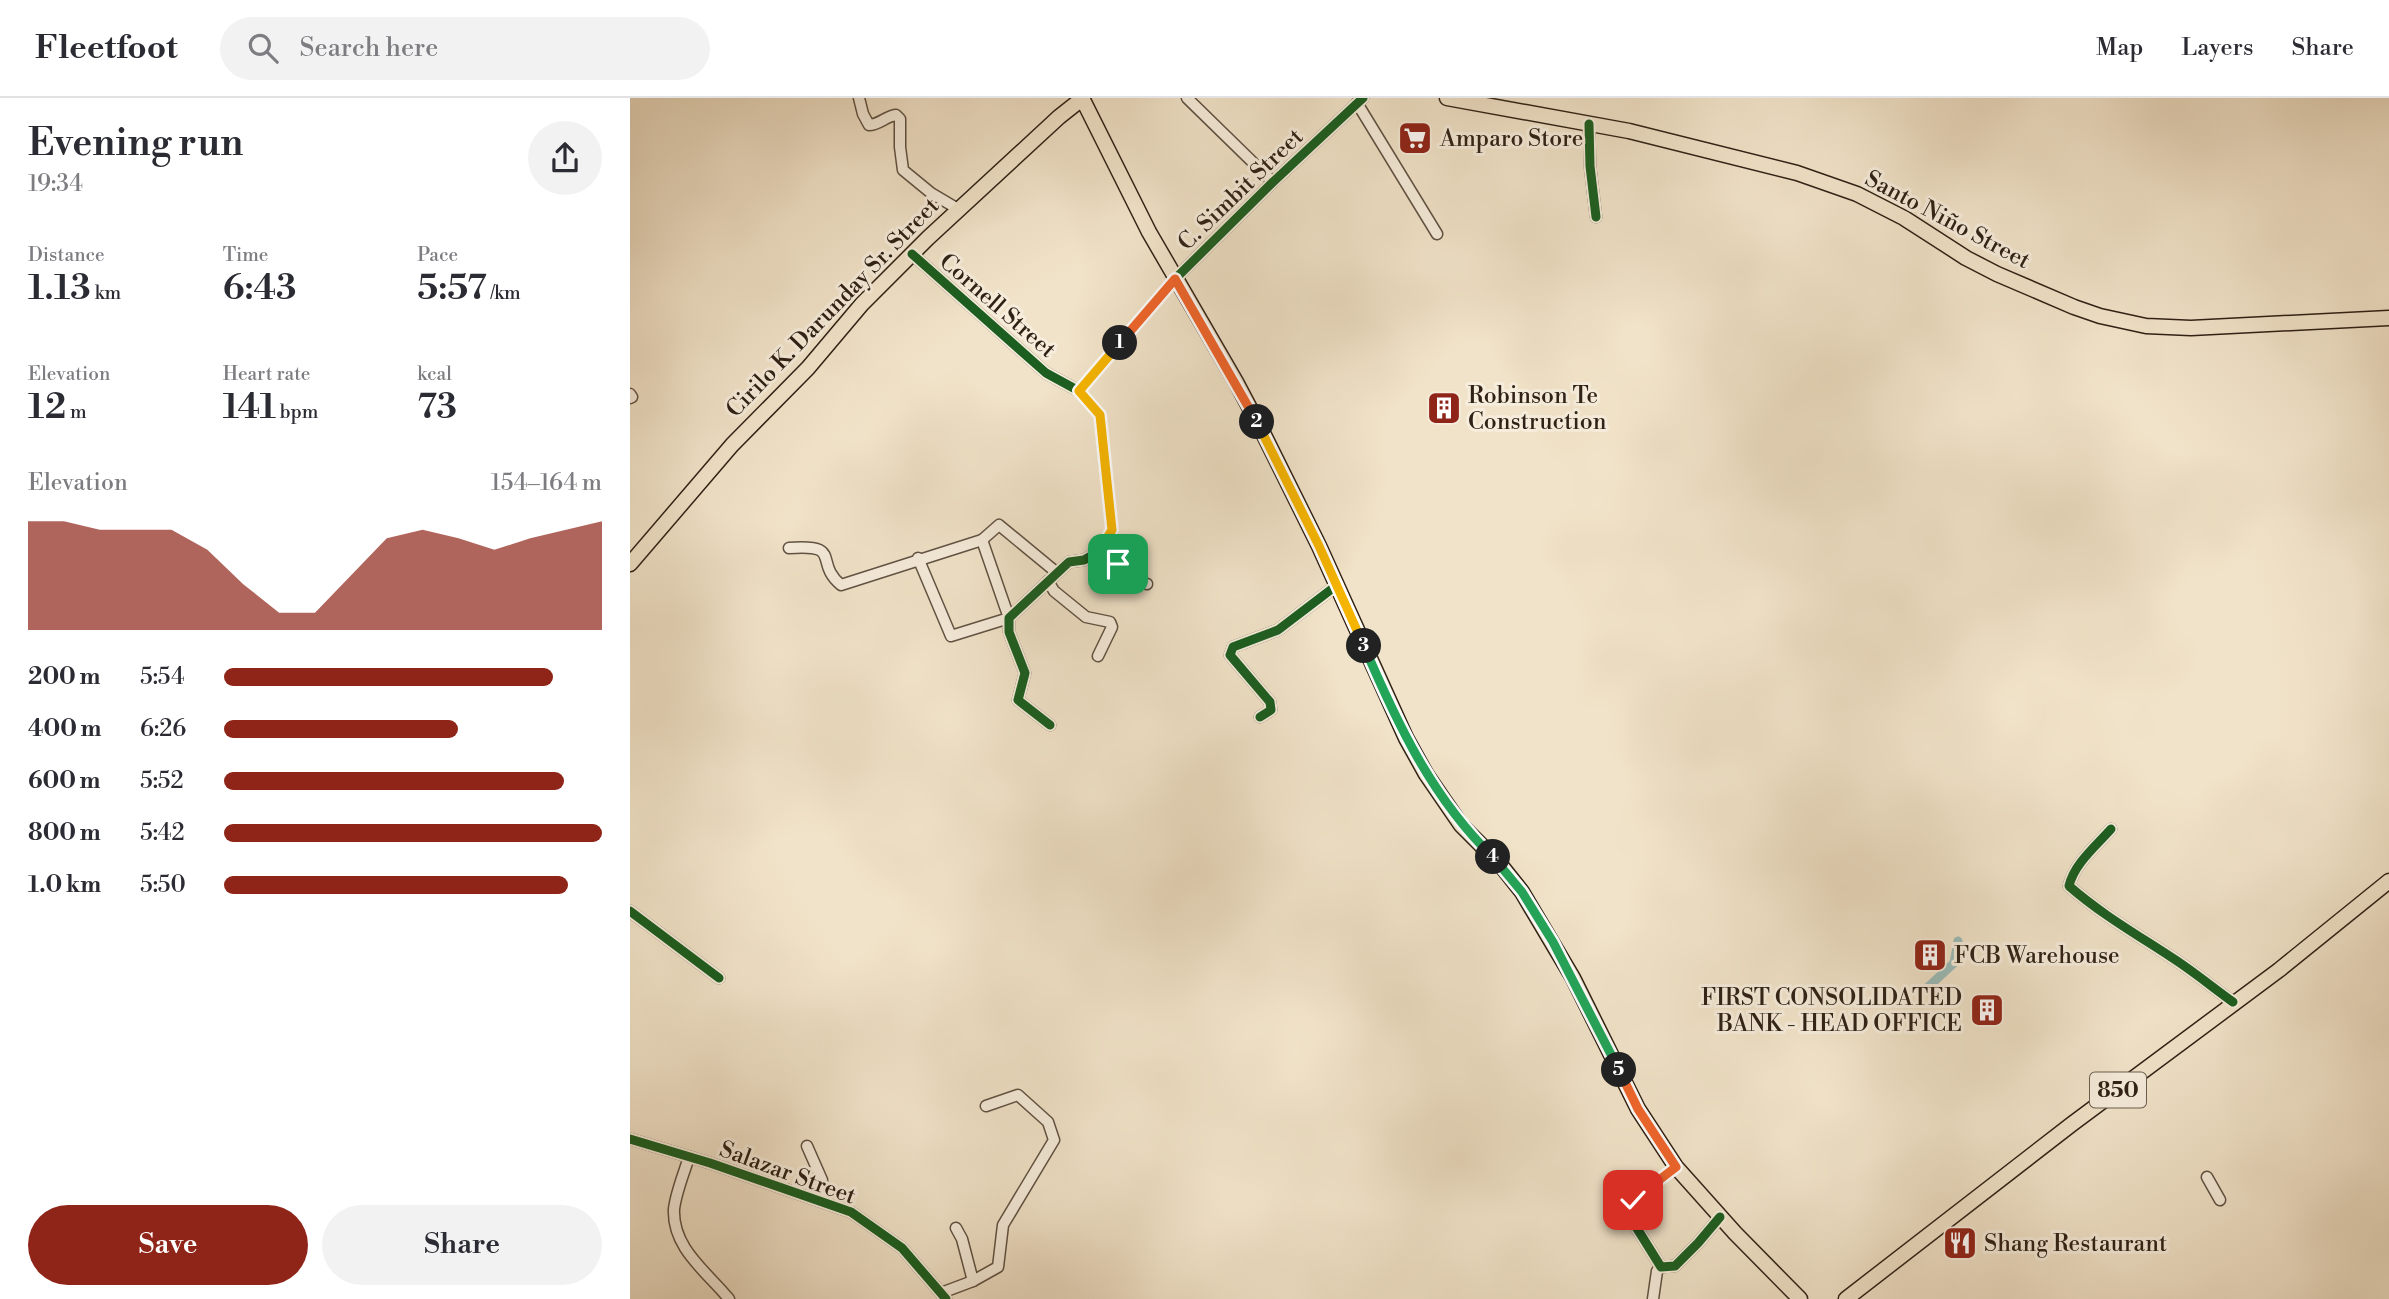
<!DOCTYPE html>
<html lang="en">
<head>
<meta charset="utf-8">
<style>
  body { margin:0; font-family:"Libre Bodoni",serif; background:#f2f2f3; color:#2b2b33; height:100vh; display:flex; flex-direction:column; font-size:26px; white-space:nowrap }
  * { box-sizing:border-box; margin:0 }
  p { font-size:23px; color:#7c7c81 }
  .icon { flex:none; width:38px; height:38px; fill:none; stroke:currentColor; stroke-width:2; stroke-linecap:round; stroke-linejoin:round }
  .map { position:relative; flex:1; overflow:hidden }
  .side { display:flex; flex-direction:column; background:#fff; width:630px }
  .side>* { flex:none }
  .pin { position:absolute; display:grid; place-items:center; width:60px; height:60px; color:#fff; margin:-30px; border-radius:14px; box-shadow:0 4px 10px #0006 }
  .km { position:absolute; width:35px; height:35px; margin:-18px; border-radius:50%; background:#222; color:#fff; font-size:19px; line-height:35px; text-align:center }
  .round { display:grid; place-items:center; flex:none; width:74px; height:74px; border-radius:37px; background:#f2f2f3 }
  .head { display:flex; align-items:center; justify-content:space-between; height:119px; padding:0 28px }
  h1 { font-size:38px; font-weight:600; line-height:52px }
  .stats { display:grid; grid-template-columns:repeat(3,1fr); gap:10px; height:119px; padding:7px 28px }
  .stats div { display:grid; align-content:center }
  .stats b { font-size:35px; font-weight:600 }
  .stats small { font-size:19px; font-weight:400 }
  .stats p { font-size:19px }
  .chart { height:196px; padding:14px 28px }
  .chart p { display:flex; justify-content:space-between }
  .chart svg { width:100%; height:126px; margin-top:7px; fill:#8f2418; opacity:.7 }
  .button { display:flex; gap:14px; margin-top:auto; padding:14px 28px }
  .button a { flex:1; height:80px; border-radius:42px; background:#8f2418; color:#fff; font-size:28px; font-weight:600; line-height:80px; text-align:center }
  .button a+a { background:#f2f2f3; color:#2b2b33 }
  ul { padding:0 28px; list-style:none; font-size:23px }
  li { display:grid; grid-template-columns:112px 84px 1fr; align-items:center; height:52px }
  li i { height:18px; border-radius:9px; background:#8f2418 }
  header { display:flex; align-items:center; gap:42px; box-sizing:border-box; height:98px; padding:0 35px; background:#fff; border-bottom:2px solid #e1e1e2 }
  header strong { font-size:33px }
  nav { display:flex; gap:38px; margin-inline-start:auto; font-size:24px }
  .search { width:490px; height:63px; background:#f2f2f3; display:flex; align-items:center; gap:18px; box-sizing:border-box; padding:0 24px; border-radius:38px; color:#7c7c81; font-size:26px }
  main { display:flex; flex:1; min-height:0 }
  .map>svg:first-child { display:block }
</style>
</head>
<body>
<header>
<strong>Fleetfoot</strong>
<div class="search"><svg class="icon" aria-label="search" viewBox="0 0 24 24"><circle cx="10" cy="10" r="6"/><path d="M15 15l6 6"/></svg>Search here</div>
<nav><a>Map</a><a>Layers</a><a>Share</a></nav>
</header>
<main>
<section class="side">
<div class="head"><div><h1>Evening run</h1><p>19:34</p></div><a class="round"><svg class="icon" aria-label="share" viewBox="0 0 24 24"><path d="M12 15V3M7 8l5-5 5 5M5 13v7h14v-7"/></svg></a></div>
<div class="stats">
<div><p>Distance</p><b>1.13<small> km</small></b></div>
<div><p>Time</p><b>6:43</b></div>
<div><p>Pace</p><b>5:57<small> /km</small></b></div>
</div>
<div class="stats">
<div><p>Elevation</p><b>12<small> m</small></b></div>
<div><p>Heart rate</p><b>141<small> bpm</small></b></div>
<div><p>kcal</p><b>73</b></div>
</div>
<div class="chart"><p><span>Elevation</span>154–164 m</p>
<svg viewBox="0 0 160 44" preserveAspectRatio="none"><path d="M0 44V6L10 6L20 9L30 9L40 9L50 16L60 28L70 38L80 38L90 25L100 12L110 9L120 12L130 16L140 12L150 9L160 6V44z"/></svg>
</div>
<ul>
<li><b>200 m</b>5:54<i style="width:87%"></i></li>
<li><b>400 m</b>6:26<i style="width:62%"></i></li>
<li><b>600 m</b>5:52<i style="width:90%"></i></li>
<li><b>800 m</b>5:42<i style="width:100%"></i></li>
<li><b>1.0 km</b>5:50<i style="width:91%"></i></li>
</ul>
<div class="button"><a>Save</a><a>Share</a></div>
</section>
<div class="map">
<svg width="1759" height="1201" viewBox="0 0 1759 1201">
  <rect width="100%" height="100%" fill="#f1e3c9"/>
  <filter id="stains"><feTurbulence type="fractalNoise" baseFrequency=".00286" numOctaves="4"/><feColorMatrix values="0 0 0 0 .2 0 0 0 0 .09 0 0 0 0 .02 0 0 0 .5 -.17"/></filter>
  <radialGradient id="worn" r=".72"><stop offset=".6" stop-color="#630" stop-opacity="0"/><stop offset="1" stop-color="#630" stop-opacity=".3"/></radialGradient>
  <g fill="none" stroke-linecap="round" stroke-linejoin="round">
    <path stroke="#9bbdba" stroke-width="9" d="M1297,890l27,-25 4,-22"/>
    <g stroke="#605243" stroke-width="13">
      <g id="minor">
        <path d="M229,0l4,16 6,11c10,0 17,-9 27,-10l4,4v28l3,23 28,23 27,16"/>
        <path d="M557,0l86,84"/>
        <path d="M727,5l80,131"/>
        <path d="M959,26l1,42 6,51"/>
        <path d="M282,156l134,119 33,18 21,24 12,115 -12,21 -16,9 -15,2 -60,56v14l16,41 -7,27 32,25"/>
        <path d="M449,293l96,-112 98,-97 90,-84"/>
        <path d="M0,296l2,3 -2,1"/>
        <path d="M352,442l17,-15 57,47"/>
        <path d="M475,443c11,20 20,37 42,43"/>
        <path d="M159,450c55,-4 24,14 52,37l141,-45 27,78 -58,18 -33,-78"/>
        <path d="M418,483l6,10 32,26 24,5 2,5 -14,29"/>
        <path d="M630,619l11,-7 -1,-8 -40,-47 3,-8 45,-17 59,-45"/>
        <path d="M1481,731c-15,17 -37,35 -42,57 32,28 67,48 102,71 22,14 41,30 62,45"/>
        <path d="M0,813l89,67"/>
        <path d="M0,1041l80,24 141,49 51,36 44,51"/>
        <path d="M177,1048l15,34 -3,19"/>
        <path d="M59,1059c-5,16 -13,35 -15,52 -2,39 33,63 55,90"/>
        <path d="M1046,1069l-43,33 -5,14 33,53 14,-1 23,-23 22,-26"/>
        <path d="M1577,1079l13,23"/>
        <path d="M326,1130l6,11 11,42"/>
        <path d="M311,1195l32,-12 25,-14 5,-42 51,-85 -6,-18 -30,-27 -32,11"/>
        <path d="M1023,1201l4,-28 4,-4"/>
      </g>
    </g>
    <g stroke="#2f2116" stroke-width="17">
      <g id="major">
        <path d="M452,0l67,134 87,150 28,53 55,111 87,192 20,36 35,51 38,38 23,29 51,86 65,131 38,58 59,66 65,66"/>
        <path d="M817,0l182,33 168,42 60,21 47,24 62,40 31,16 77,33 26,9 46,10 45,2 198,-10"/>
        <path d="M0,466l102,-119 76,-77 54,-64 66,-66 131,-121 24,-19"/>
        <path d="M1216,1201l226,-175 207,-154 110,-89"/>
      </g>
    </g>
    <use href="#minor" stroke="#f6eddc" stroke-width="10"/>
    <use href="#major" stroke="#f1e3c9" stroke-width="14"/>
    <g stroke="#f6eddc" stroke-width="13">
      <g id="cycleway">
        <path d="M959,26l1,42 6,51"/>
        <path d="M282,156l134,119 33,18 21,24 12,115 -12,21 -16,9 -15,2 -60,56v14l16,41 -7,27 32,25"/>
        <path d="M449,293l96,-112 98,-97 90,-84"/>
        <path d="M630,619l11,-7 -1,-8 -40,-47 3,-8 45,-17 59,-45"/>
        <path d="M1481,731c-15,17 -37,35 -42,57 32,28 67,48 102,71 22,14 41,30 62,45"/>
        <path d="M0,813l89,67"/>
        <path d="M0,1041l80,24 141,49 51,36 44,51"/>
        <path d="M1046,1069l-43,33 -5,14 33,53 14,-1 23,-23 22,-26"/>
      </g>
    </g>
    <use href="#cycleway" stroke="#1b5e20" stroke-width="9"/>
  </g>
  <g fill="none" stroke-linecap="round" stroke-linejoin="round">
    <g stroke="#fff" stroke-width="14">
      <path id="split-1" d="M488,466l-13,-23 7,-11 -12,-115 -21,-24 41,-48"/>
    </g>
    <g stroke="#fff" stroke-width="14">
      <path id="split-2" d="M490,245l55,-64 82,143"/>
    </g>
    <g stroke="#fff" stroke-width="14">
      <path id="split-3" d="M627,324l62,124 45,100"/>
    </g>
    <g stroke="#fff" stroke-width="14">
      <path id="split-4" d="M734,548c33,77 68,152 129,211"/>
    </g>
    <g stroke="#fff" stroke-width="14">
      <path id="split-5" d="M863,759l29,35 31,50 66,128"/>
    </g>
    <g stroke="#fff" stroke-width="14">
      <path id="split-6" d="M989,972l19,39 38,58 -43,33"/>
    </g>
    <use href="#split-1" stroke="#f5b400" stroke-width="9"/>
    <use href="#split-2" stroke="#f0652b" stroke-width="9"/>
    <use href="#split-3" stroke="#f5b400" stroke-width="9"/>
    <use href="#split-4" stroke="#22a559" stroke-width="9"/>
    <use href="#split-5" stroke="#22a559" stroke-width="9"/>
    <use href="#split-6" stroke="#f0652b" stroke-width="9"/>
  </g>
  <defs>
    <g id="supermarket-square" transform="scale(1.75)"><rect x="-9" y="-9" width="18" height="18" rx="4" fill="#8f2418" stroke="#f6eddc"/><path d="M-6-5.5h2.5l.6 2H6L4.5 2H-2.5L-4.4-4H-6ZM-1.5 3.2a1.3 1.3 0 1 0 .1 0ZM3 3.2a1.3 1.3 0 1 0 .1 0Z" fill="#fff"/></g>
    <g id="building-square" transform="scale(1.75)"><rect x="-9" y="-9" width="18" height="18" rx="4" fill="#8f2418" stroke="#f6eddc"/><path d="M-4-6H4V6H1V3H-1V6H-4ZM-2.5-4.3h1.7v1.8h-1.7ZM.8-4.3h1.7v1.8H.8ZM-2.5-1h1.7V.8h-1.7ZM.8-1h1.7V.8H.8Z" fill="#fff"/></g>
    <g id="restaurant-square" transform="scale(1.75)"><rect x="-9" y="-9" width="18" height="18" rx="4" fill="#8f2418" stroke="#f6eddc"/><path d="M-5-6h1v4h1v-4h1v4h1v-4h1v5L-1.5 .5V6h-2V.5L-5-1ZM5-6V6H3V1.5H1.5Q1.5-4 5-6Z" fill="#fff"/></g>
  </defs>
  <g fill-rule="evenodd">
    <use href="#supermarket-square" x="785" y="40"/>
    <use href="#building-square" x="814" y="310"/>
    <use href="#building-square" x="1300" y="857"/>
    <use href="#building-square" x="1357" y="912"/>
    <use href="#restaurant-square" x="1330" y="1145"/>
  </g>
  <g text-anchor="middle" stroke-width="6" stroke-linejoin="round" paint-order="stroke">
    <rect fill="#f6eddc" stroke="#6b5e51" stroke-width="2" x="1460" y="974.5" width="56" height="35" rx="5"/>
    <g font-size="21" font-weight="bold" fill="#2f2116">
      <text x="1488" y="999">850</text>
    </g>
    <g font-size="23" fill="#2f2116" stroke="#f6eddc" text-anchor="start">
      <text x="810" y="48">Amparo Store</text>
      <text x="838" y="305">Robinson Te<tspan x="838" dy="26">Construction</tspan></text>
      <text x="1324" y="865">FCB Warehouse</text>
      <text x="1332" y="907" text-anchor="end">FIRST CONSOLIDATED<tspan x="1332" dy="26">BANK - HEAD OFFICE</tspan></text>
      <text x="1354" y="1153">Shang Restaurant</text>
    </g>
    <g font-size="23" fill="#2f2116" stroke="#f6eddc">
      <text transform="translate(610 91) rotate(-44)" y="8">C. Simbit Street</text>
      <text transform="translate(1318 121) rotate(28)" y="8">Santo Niño Street</text>
      <text transform="translate(368 207) rotate(41)" y="8">Cornell Street</text>
      <text transform="translate(202 209) rotate(-46)" y="8">Cirilo K. Darunday Sr. Street</text>
      <text transform="translate(158 1074) rotate(20)" y="8">Salazar Street</text>
    </g>
  </g>
  <rect width="100%" height="100%" filter="url(#stains)"/>
  <rect width="100%" height="100%" fill="url(#worn)"/>
</svg>
<div class="pin" style="left:488px;top:466px;background:#1e9e55"><svg class="icon" aria-label="arrive" viewBox="0 0 24 24"><path d="M6 21V4h12l-3 4 3 4H6"/></svg></div>
<div class="pin" style="left:1003px;top:1102px;background:#d93025"><svg class="icon" aria-label="check" viewBox="0 0 24 24"><path d="M5 12l5 5 9-10"/></svg></div>
<b class="km" style="left:490px;top:245px">1</b>
<b class="km" style="left:627px;top:324px">2</b>
<b class="km" style="left:734px;top:548px">3</b>
<b class="km" style="left:863px;top:759px">4</b>
<b class="km" style="left:989px;top:972px">5</b>
</div>
</main>
</body>
</html>
